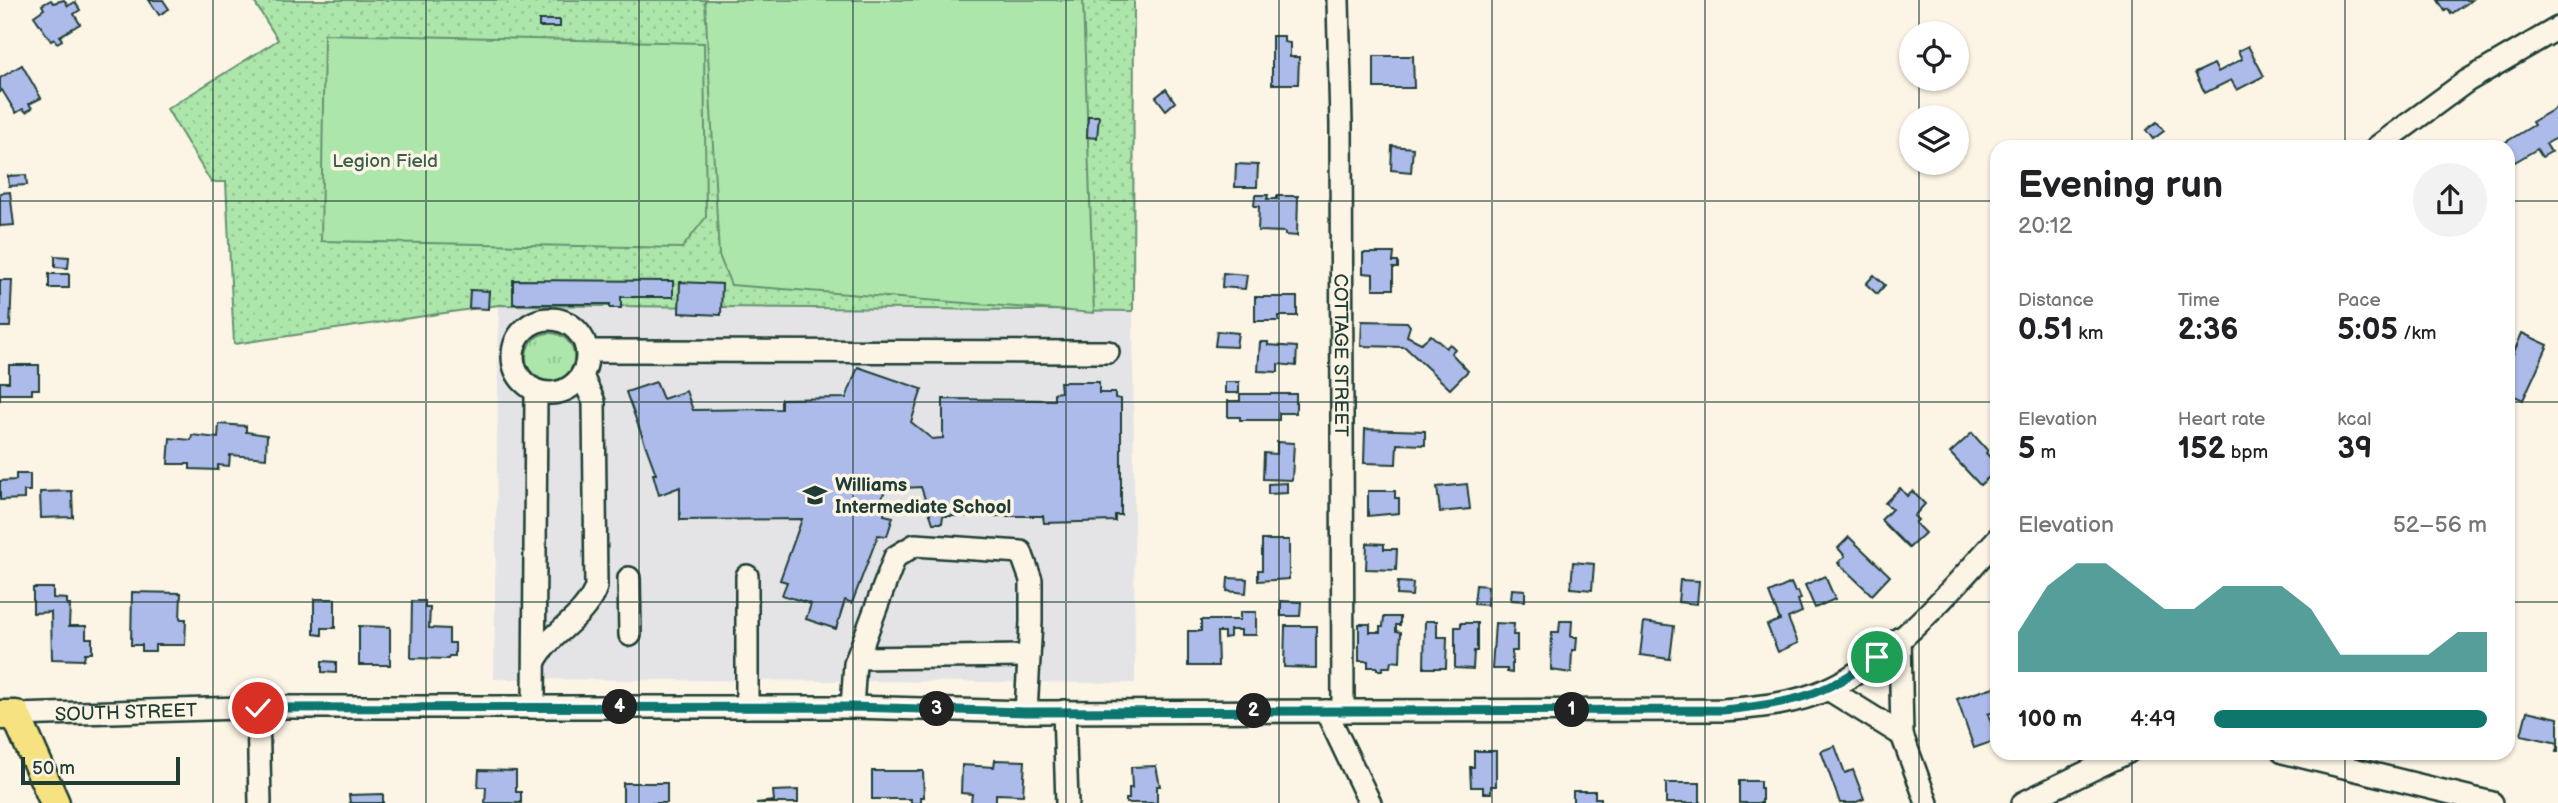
<!DOCTYPE html>
<html lang="en">
<head>
<meta charset="utf-8">
<style>
  body { margin:0; font-family:"Balsamiq Sans",sans-serif; background:#f2f2f2; color:#202124; height:100vh; display:flex; flex-direction:column; font-size:26px; white-space:nowrap }
  * { box-sizing:border-box; margin:0 }
  p { font-size:23px; color:#757577 }
  .icon { flex:none; width:38px; height:38px; fill:none; stroke:currentColor; stroke-width:2; stroke-linecap:round; stroke-linejoin:round }
  .map { position:relative; flex:1; overflow:hidden }
  .side { position:absolute; left:1990px; top:140px; width:525px; height:620px; display:flex; flex-direction:column; background:#fff; border-radius:21px; box-shadow:0 2px 5px #0004 }
  .side>* { flex:none }
  .fabs { position:absolute; left:1899px; top:21px; display:grid; gap:14px }
  .fabs a { display:grid; place-items:center; width:70px; height:70px; border-radius:50%; background:#fff; box-shadow:0 2px 5px #0004; font-size:35px }
  .scale { position:absolute; left:21px; bottom:18px; width:159px; box-sizing:border-box; padding-left:7px; border:4px solid #1f3d34; border-top:0; font-size:19px; line-height:24px; white-space:nowrap; color:#1f3d34; -webkit-text-stroke:5px #fcf5e5; paint-order:stroke }
  .pin { position:absolute; display:grid; place-items:center; width:60px; height:60px; color:#fff; margin:-30px; border:4px solid #fff; border-radius:50%; box-shadow:0 2px 7px #0007 }
  .km { position:absolute; width:35px; height:35px; margin:-18px; border-radius:50%; background:#222; color:#fff; font-size:19px; line-height:35px; text-align:center }
  .round { display:grid; place-items:center; flex:none; width:74px; height:74px; border-radius:37px; background:#f2f2f2 }
  .summary { display:flex; align-items:center; justify-content:space-between; height:119px; padding:0 28px }
  h1 { font-size:38px; font-weight:800; line-height:52px }
  .figures { display:grid; grid-template-columns:repeat(3,1fr); gap:10px; height:119px; padding:7px 28px }
  .figures div { display:grid; align-content:center }
  .figures b { font-size:30px; font-weight:800 }
  .figures small { font-size:19px; font-weight:400 }
  .figures p { font-size:19px }
  .chart { height:196px; padding:14px 28px }
  .chart p { display:flex; justify-content:space-between }
  .chart svg { width:100%; height:126px; margin-top:7px; fill:#0f766e; opacity:.7 }
  ul { padding:0 28px; list-style:none; font-size:23px }
  li { display:grid; grid-template-columns:112px 84px 1fr; align-items:center; height:52px }
  li i { height:18px; border-radius:9px; background:#0f766e }
  .map>svg:first-child { display:block }
</style>
</head>
<body>
<div class="map">
<svg width="2558" height="803" viewBox="0 0 2558 803">
  <defs>
    <pattern id="grass-tufts" width="24" height="20" patternUnits="userSpaceOnUse" patternTransform="scale(1.75)"><rect width="24" height="20" fill="#ade6ab"/><path d="M3 7l-1-3M5 7V3M7 7l1-3M15 17l-1-3M17 17v-4M19 17l1-3" fill="none" stroke="#94c694"/></pattern>
    <pattern id="park-dots" width="8" height="8" patternUnits="userSpaceOnUse" patternTransform="scale(1.75)"><rect width="8" height="8" fill="#ade6ab"/><path d="M2 2h.1M6 6h.1" fill="none" stroke="#94c694" stroke-width="1.8" stroke-linecap="round"/></pattern>
  </defs>
  <rect width="100%" height="100%" fill="#fcf5e5"/>
  <filter id="ink" filterUnits="userSpaceOnUse"><feTurbulence type="fractalNoise" baseFrequency=".0143" numOctaves="2"/><feDisplacementMap in="SourceGraphic" scale="14" xChannelSelector="R" yChannelSelector="G"/><feConvolveMatrix kernelMatrix="1 2 1 2 8 2 1 2 1" color-interpolation-filters="sRGB"/></filter>
  <g filter="url(#ink)">
    <path fill="#e4e4e7" d="M499,305l634,6 2,372 -641,-4z"/>
    <circle fill="url(#grass-tufts)" stroke="#669270" stroke-width="2" cx="550" cy="357" r="24"/>
    <path fill="url(#park-dots)" stroke="#669270" stroke-width="2" d="M253,0h881l-1,311 -634,-6 -265,39 -8,-162h-15l-44,-73 111,-69z"/>
    <g fill="#ade6ab" stroke="#669270" stroke-width="2">
      <path d="M705,0h378l11,313 -363,-28 -12,-30z"/>
      <path d="M324,34l380,9 2,174 -24,31 -361,-7z"/>
    </g>
    <g fill="#adbbeb" stroke="#1f3d34" stroke-width="2">
      <path d="M51,0l2,3 11,-3 4,6 7,-4 5,8 -6,4 6,10 -20,12 2,4 -5,3 -3,-4 -3,2 -17,-25 10,-7 -2,-4z"/>
      <path d="M149,0h14l6,9 -10,6z"/>
      <path d="M2438,0h34l-21,14 -3,-5 -3,2z"/>
      <rect x="539" y="20" width="21" height="7"/>
      <path d="M1272,36h12v6l6,1v14h9l-1,27h-26z"/>
      <path d="M2248,46l16,30 -27,14 -6,-10 -26,13 -10,-20 19,-9 4,8 24,-13 -4,-8z"/>
      <path d="M1374,56h39l1,32h-40z"/>
      <path d="M22,65l19,33 -12,6 3,4 -6,4 -3,-3 -7,4 -14,-23 -2,2v-14z"/>
      <path d="M1166,89l9,13 -9,8 -10,-13z"/>
      <path d="M2558,107v30l-12,7 5,8 -9,5 -5,-8 -22,13 -11,-19 30,-18 -2,-3z"/>
      <path d="M1088,116h11l-2,22 -10,-1z"/>
      <path d="M2157,122l7,9 -11,8 -7,-9z"/>
      <path d="M1392,146l21,2 -2,24 -20,-2z"/>
      <path d="M1236,164l22,1 -1,22h-22z"/>
      <path d="M26,175l1,10 -18,1 -1,-10z"/>
      <path d="M10,192l4,33 -14,1v-33z"/>
      <path d="M1255,195h13l-1,4h10v-3h21l-1,40 -12,-1v-3l-27,-1 1,-25h-5z"/>
      <path d="M1363,253h31l-1,9h5v6h-5v21h-20v-15l-10,-1z"/>
      <path d="M55,256l14,1 -1,11 -13,-1z"/>
      <path d="M1223,273l24,2 -2,14 -23,-2z"/>
      <rect x="49" y="274" width="20" height="14"/>
      <path d="M1874,275l11,10 -8,9 -11,-10z"/>
      <path d="M0,280h12l-2,47h-10z"/>
      <path d="M513,280l160,1v16h-52v11h-11v-4h-97z"/>
      <path d="M680,282l42,2 -1,31 -42,-2z"/>
      <path d="M470,290l19,1 -1,18 -19,-1z"/>
      <path d="M1255,297h42v19h-18v5h-24z"/>
      <path d="M1362,321l45,1 3,4 -3,10 14,7 10,-8 15,13 4,-4 5,5 -4,4 17,18 -18,18 -45,-42 -44,-1z"/>
      <path d="M1217,331l21,2 -2,14 -21,-1z"/>
      <path d="M2522,333l26,12 -25,55 -15,-7v-27z"/>
      <path d="M1260,342h8v3l29,2 -1,19 -18,-2v8l-20,-1z"/>
      <path d="M9,365h30v24h-7v5h-32v7v-19h9z"/>
      <path d="M858,367l64,22 -11,33 21,17 11,-1v-39l111,1v-7l7,-1 -1,-10h39v11h16v5l6,1v116h-6v6l-71,2 -1,-7h-100l-1,7h-9l-12,-36 -35,2 -6,12 7,3 -3,11 9,2 -6,19 -9,-1 -26,68 -7,-3 -9,29 -30,-10 5,-15 -29,-9 5,-13 -7,-2 22,-61 -122,1v-33l-21,8 -6,-21h3l-30,-82 30,-10 7,17 23,-8 7,19 88,-1v-10l65,-1z"/>
      <rect x="1225" y="382" width="14" height="11"/>
      <path d="M1240,394h56v19h-17v7h-39v-3h-12v-16h12z"/>
      <path d="M219,424l27,2v6l21,3 -1,23 -36,-3 -1,11 -11,-1v5l-28,-1v-5h-22l2,-26 21,2 1,-5 26,3z"/>
      <path d="M1365,429l60,2v14l-28,-1 -1,20 -32,-1z"/>
      <path d="M1972,433l16,18 -2,2 11,12v5l-17,15 -30,-32z"/>
      <path d="M1277,442l17,1 -2,37 -29,-1 1,-26 13,1z"/>
      <path d="M16,474h14v17h-6v8l-24,1v-19l16,-1z"/>
      <path d="M1287,483v10l-19,1v-10z"/>
      <path d="M1467,484l3,25 -30,3 -3,-25z"/>
      <path d="M1900,488l7,8 5,-5 13,13 -11,12 4,4 -3,3 10,10 -16,15 -28,-28 11,-11 -7,-6z"/>
      <path d="M72,491l1,26 -32,1 -1,-26z"/>
      <path d="M1368,491h27v7h4v15l-31,3z"/>
      <path d="M1849,537l41,39 -18,19 -34,-32 7,-7 -7,-8z"/>
      <path d="M1262,540h27v39l-31,2v-11h4z"/>
      <path d="M1367,543l17,1v5h13l-1,21 -30,-1z"/>
      <path d="M1573,562l21,2 -2,26 -21,-2z"/>
      <path d="M1825,576l10,23 -20,9 -10,-23z"/>
      <path d="M1228,578l19,1 -1,14 -19,-2z"/>
      <path d="M1680,580l19,1 -2,23 -19,-2z"/>
      <path d="M1398,582l15,1 -1,13 -15,-1z"/>
      <path d="M1791,583l4,9 3,-1 3,8 -3,1 4,12 -14,6 10,25 -20,9 -11,-27 13,-5 -11,-27z"/>
      <path d="M1476,585l12,1 -1,19 -13,-1z"/>
      <path d="M33,588h20v10l14,1v6h3l-1,21h17v12h6v15h-7l-1,7 -32,-1 -1,-47 -18,1z"/>
      <path d="M1512,589l13,1v11l-14,-1z"/>
      <path d="M132,592l49,1 -1,26h6l-1,26h-30v6h-13v-6h-11z"/>
      <path d="M314,599h21v29h-13v7l-8,-1z"/>
      <path d="M412,601h13v7h5l-1,20 20,1v14h6v13h-6l-1,3 -37,-1z"/>
      <path d="M1281,601l20,1 -1,14h-19z"/>
      <path d="M1240,612h16v23h-15v-5h-11v7l-6,1v-6h-7l1,34h-30v-35h13v-11h39z"/>
      <path d="M1384,617h16v8h-4v6l5,1 -1,30 -9,-1 -1,6h-7l-1,3h-5v-3h-9v-6h-9v-37h11v8h10v-5h3z"/>
      <path d="M1425,621h12v16h10l-1,31h-22z"/>
      <path d="M1560,621h12l-1,16h6l-1,13h-4l-1,23 -20,-3 1,-38h7z"/>
      <path d="M1644,622l30,4 -4,33 -30,-4z"/>
      <path d="M1461,623h16v28h-3l-1,18 -18,-1v-41h6z"/>
      <path d="M1495,623l19,1 -1,11h4v16h-5v22l-5,-1v-3h-15z"/>
      <path d="M359,626l31,1v38h-31z"/>
      <path d="M1285,626h31v42l-32,-1z"/>
      <path d="M322,661l14,1v11l-14,-1z"/>
      <path d="M1997,686v25l-9,3 9,26 -23,8 -17,-49z"/>
      <path d="M2527,711l31,7v34h-2l2,-9 -37,-8z"/>
      <path d="M1835,746l10,27 8,-3 11,29 -10,4h-14l-19,-52z"/>
      <path d="M1474,751h22v35h-5v7h-8v-6h-12l-1,-20h4z"/>
      <path d="M995,760l30,1 -2,34 -27,-1v9h-25l1,-9 -11,-1 1,-28 32,2z"/>
      <path d="M1156,766l4,20h-3v17h-31v-4h3v-11h3l-1,-21z"/>
      <path d="M479,770l37,1v21h5v11h-36l1,-16h-8z"/>
      <path d="M872,771h51l1,26h-3v6h-10v-4h-39z"/>
      <path d="M1739,781h21v7h2v15h-23z"/>
      <rect x="623" y="783" width="44" height="20"/>
      <rect x="1666" y="783" width="34" height="20"/>
      <path d="M798,790v13h-42l18,-2 -1,-10z"/>
      <path d="M1573,791h22v7h6v5h-28z"/>
      <path d="M383,794v9h-33l-1,-8z"/>
    </g>
    <g fill="none" stroke-linecap="round" stroke-linejoin="round">
      <g stroke="#1f3d34" stroke-width="26">
        <g id="minor">
          <path id="s1" d="M1338,0l3,124 2,587"/>
          <path d="M2377,147l90,-66 91,-53"/>
          <circle cx="550" cy="356" r="37"/>
          <path d="M587,351l521,1"/>
          <path d="M747,576v131"/>
          <path d="M629,578l1,57"/>
          <path d="M1900,638l2,97 25,68"/>
          <path d="M857,658l172,-2"/>
          <path d="M535,661c14,-28 51,-43 61,-74l-2,-185 -12,-26"/>
          <path d="M1828,689l74,46"/>
          <path d="M534,707l2,-316"/>
          <path d="M852,707l3,-43 40,-107 20,-12 106,7 10,28v42l-5,90"/>
          <path d="M258,708l2,95"/>
          <path d="M1064,711l3,92"/>
          <path d="M1326,711l44,92"/>
          <path id="s2" d="M16,715l257,-8h579l174,5 697,-2c35,-3 73,-6 105,-21 64,-30 123,-98 169,-150"/>
          <path d="M2283,752l209,51"/>
          <path d="M2023,803l105,-51"/>
        </g>
      </g>
      <g stroke="#1f3d34" stroke-width="33">
        <path id="major" d="M0,715h16l39,88"/>
      </g>
      <use href="#minor" stroke="#fcf5e5" stroke-width="21"/>
      <use href="#major" stroke="#f7e281" stroke-width="28"/>
    </g>
  </g>
  <g fill="none" stroke-linecap="round" stroke-linejoin="round" filter="url(#ink)">
    <g stroke="#fff" stroke-width="14">
      <path id="route" d="M258,708l594,-1 174,5 697,-2c66,-6 100,-13 154,-53"/>
    </g>
    <use href="#route" stroke="#0f766e" stroke-width="9"/>
  </g>
  <path fill="none" stroke="#1f3d34" stroke-width="2" stroke-opacity="0.55" d="M213,0v803M426,0v803M639,0v803M853,0v803M1066,0v803M1279,0v803M1492,0v803M1705,0v803M1919,0v33M2132,0v147M2345,0v147M1919,79v38M1919,163v640M0,201h1997M2508,201h50M0,402h1997M2508,402h50M0,602h1997M2508,602h50M2132,752v51M2345,752v51"/>
  <defs>
    <g id="school-bare" transform="scale(1.89)"><path d="M0-5L7-2L0 1L-7-2ZM-4 1L0 2.5L4 1V4Q0 6-4 4Z" fill="#1f3d34" stroke="#fcf5e5" stroke-width="2.5" paint-order="stroke"/></g>
  </defs>
  <g fill-rule="evenodd">
    <use href="#school-bare" x="815" y="495"/>
  </g>
  <g text-anchor="middle" stroke-width="7" stroke-linejoin="round" paint-order="stroke">
    <g font-size="19" fill="#3b5f4c" stroke="#fcf5e5">
      <text x="385" y="167">Legion Field</text>
    </g>
    <g font-size="19" fill="#1f3d34" stroke="#fcf5e5">
      <text dy="7" stroke="none"><textPath href="#s1" startOffset="355">COTTAGE STREET</textPath></text>
      <text dy="7" stroke="none"><textPath href="#s2" startOffset="110">SOUTH STREET</textPath></text>
    </g>
    <g font-size="19" font-weight="bold" fill="#1f3d34" stroke="#fcf5e5" text-anchor="start">
      <text x="835" y="491">Williams<tspan x="835" dy="22">Intermediate School</tspan></text>
    </g>
  </g>
</svg>
<div class="fabs">
<a><svg class="icon" aria-label="locate" viewBox="0 0 24 24"><circle cx="12" cy="12" r="6"/><path d="M12 2v4M12 18v4M2 12h4M18 12h4"/></svg></a>
<a><svg class="icon" aria-label="layers" viewBox="0 0 24 24"><path d="M12 4l9 5-9 5-9-5zM3 14l9 5 9-5"/></svg></a>
</div>
<div class="scale">50 m</div>
<div class="pin" style="left:1877px;top:657px;background:#1e9e55"><svg class="icon" aria-label="arrive" viewBox="0 0 24 24"><path d="M6 21V4h12l-3 4 3 4H6"/></svg></div>
<div class="pin" style="left:258px;top:708px;background:#d93025"><svg class="icon" aria-label="check" viewBox="0 0 24 24"><path d="M5 12l5 5 9-10"/></svg></div>
<b class="km" style="left:1572px;top:710px">1</b>
<b class="km" style="left:1254px;top:711px">2</b>
<b class="km" style="left:937px;top:709px">3</b>
<b class="km" style="left:620px;top:707px">4</b>
<section class="side">
<div class="summary"><div><h1>Evening run</h1><p>20:12</p></div><a class="round"><svg class="icon" aria-label="share" viewBox="0 0 24 24"><path d="M12 15V3M7 8l5-5 5 5M5 13v7h14v-7"/></svg></a></div>
<div class="figures">
<div><p>Distance</p><b>0.51<small> km</small></b></div>
<div><p>Time</p><b>2:36</b></div>
<div><p>Pace</p><b>5:05<small> /km</small></b></div>
</div>
<div class="figures">
<div><p>Elevation</p><b>5<small> m</small></b></div>
<div><p>Heart rate</p><b>152<small> bpm</small></b></div>
<div><p>kcal</p><b>39</b></div>
</div>
<div class="chart"><p><span>Elevation</span>52–56 m</p>
<svg viewBox="0 0 160 44" preserveAspectRatio="none"><path d="M0 44V30L10 14L20 6L30 6L40 14L50 22L60 22L70 14L80 14L90 14L100 22L110 38L120 38L130 38L140 38L150 30L160 30V44z"/></svg>
</div>
<ul>
<li><b>100 m</b>4:49<i style="width:100%"></i></li>
</ul>
</section>
</div>
</body>
</html>
